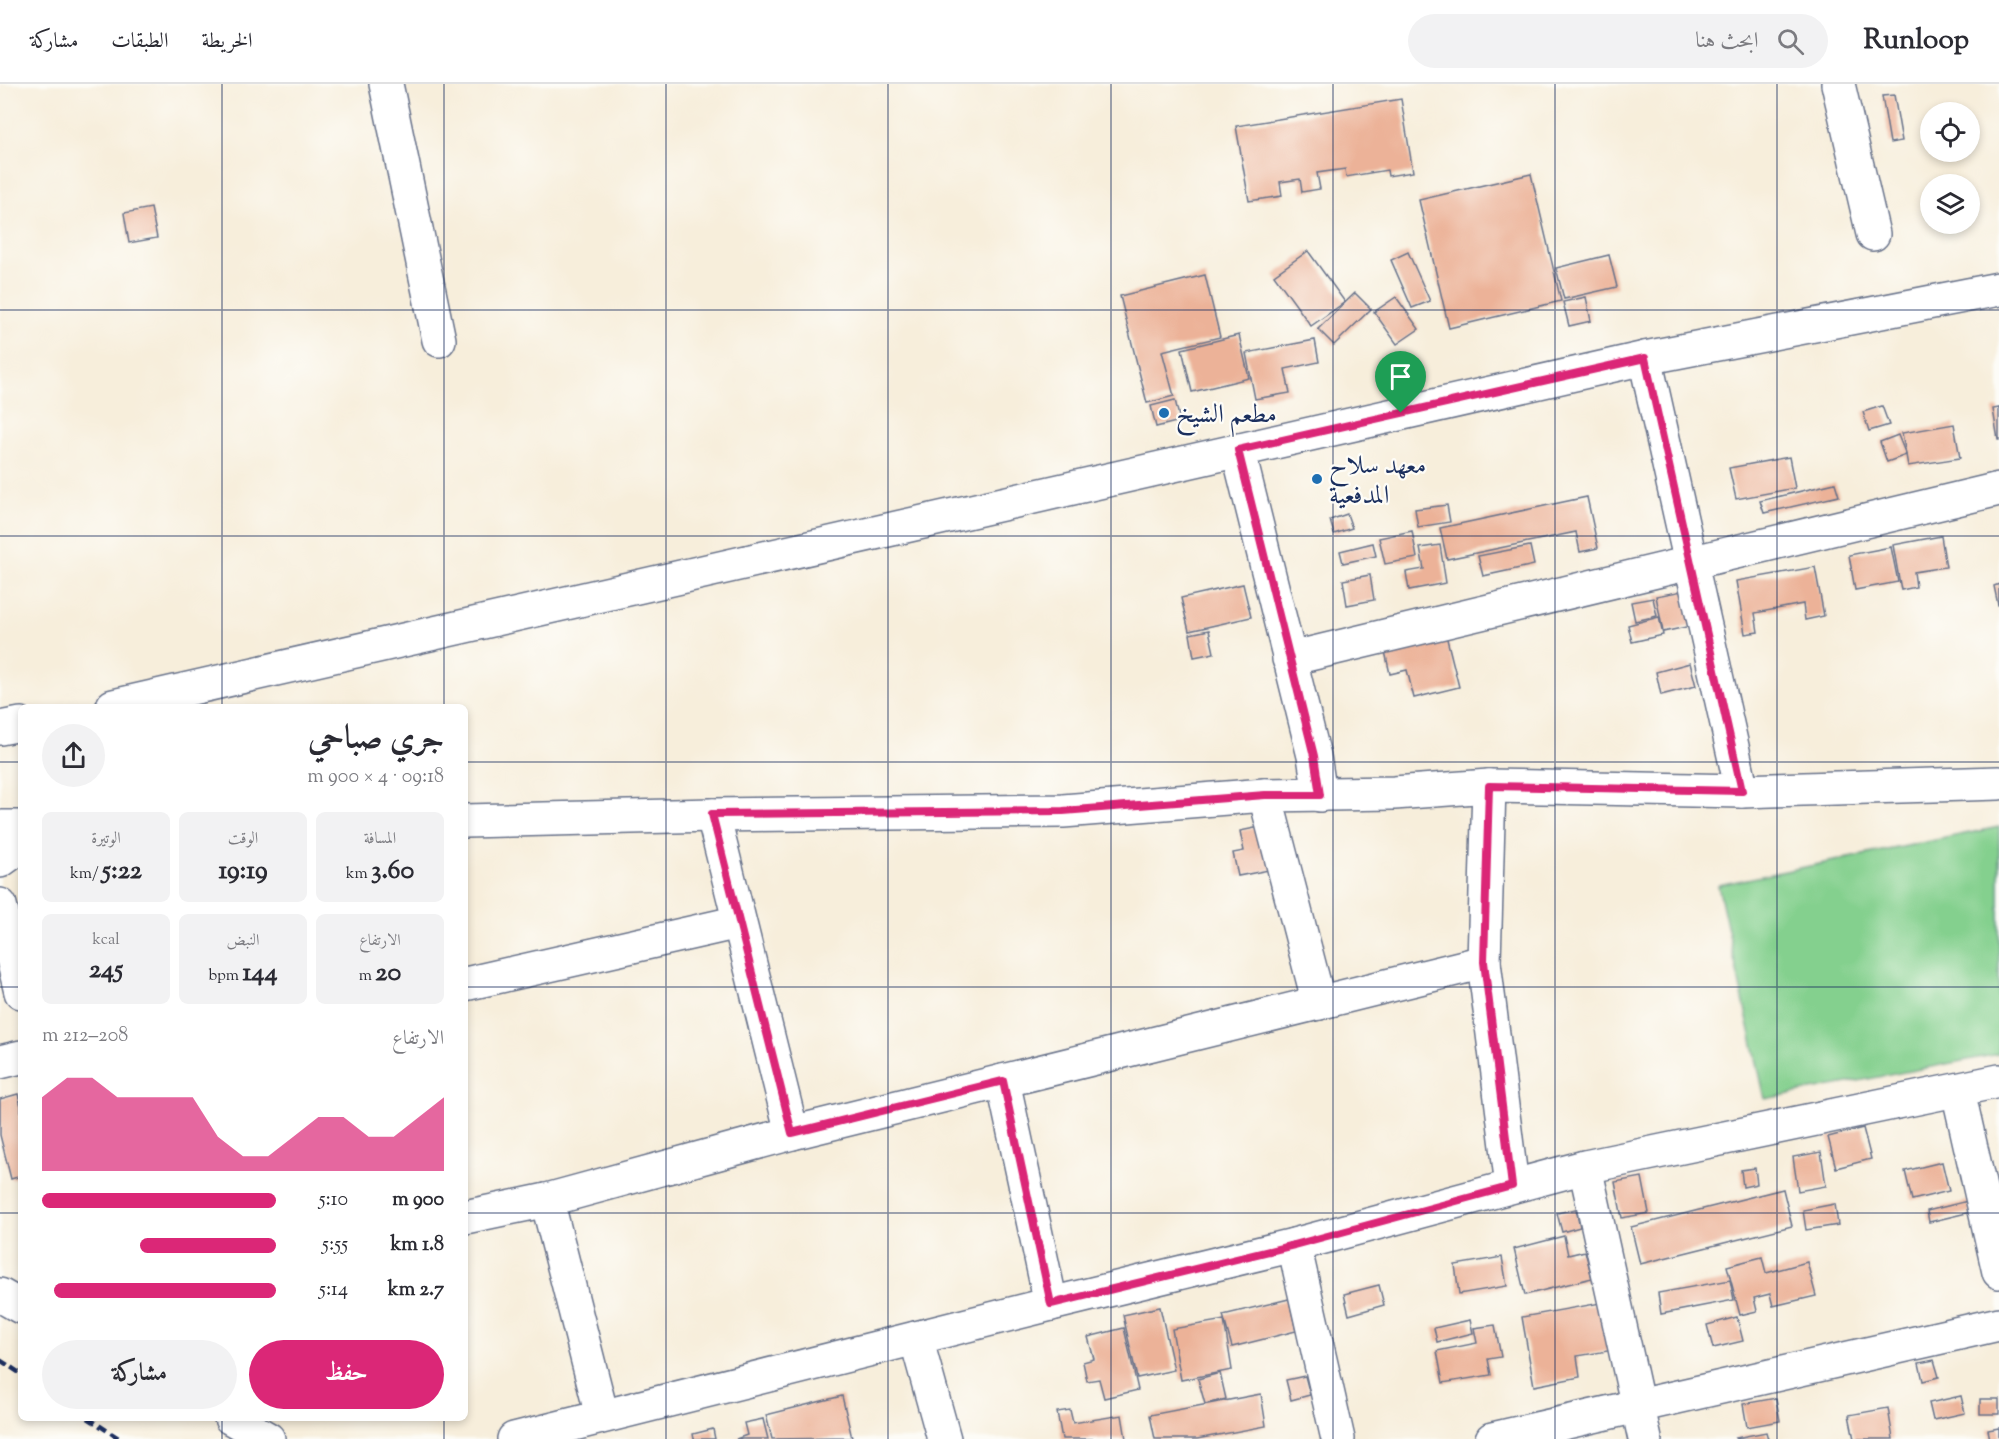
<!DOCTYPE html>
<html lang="ar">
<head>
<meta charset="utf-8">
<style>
  body { margin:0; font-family:"Sorts Mill Goudy",Amiri,serif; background:#f2f2f3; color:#2b2b33; direction:rtl; height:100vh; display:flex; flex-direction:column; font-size:22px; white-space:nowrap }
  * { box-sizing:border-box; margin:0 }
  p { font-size:20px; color:#7c7c81 }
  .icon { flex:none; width:33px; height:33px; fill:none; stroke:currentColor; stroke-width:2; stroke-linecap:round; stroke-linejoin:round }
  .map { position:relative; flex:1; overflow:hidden; direction:ltr }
  .side { position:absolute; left:18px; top:620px; width:450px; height:717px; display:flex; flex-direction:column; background:#fff; border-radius:9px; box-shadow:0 3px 9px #0003; direction:rtl }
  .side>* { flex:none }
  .tools { position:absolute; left:1920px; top:18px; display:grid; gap:12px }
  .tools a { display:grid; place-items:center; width:60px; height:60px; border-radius:50%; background:#fff; box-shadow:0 3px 9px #0003; font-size:30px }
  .pin { position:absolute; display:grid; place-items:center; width:51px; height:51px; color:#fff; margin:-62px -26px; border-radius:50% 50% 50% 0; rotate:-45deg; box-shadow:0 0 6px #0007 }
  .pin .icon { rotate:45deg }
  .round { display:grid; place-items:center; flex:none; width:63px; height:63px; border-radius:32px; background:#f2f2f3 }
  .overview { display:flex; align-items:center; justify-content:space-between; height:102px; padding:0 24px }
  h1 { font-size:33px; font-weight:800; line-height:45px }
  .metrics { display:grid; grid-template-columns:repeat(3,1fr); gap:9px; height:102px; padding:6px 24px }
  .metrics div { display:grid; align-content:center; border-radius:9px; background:#f2f2f3; text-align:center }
  .metrics b { font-size:26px; font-weight:800 }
  .metrics small { font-size:16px; font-weight:400 }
  .metrics p { font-size:16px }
  .chart { height:168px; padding:12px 24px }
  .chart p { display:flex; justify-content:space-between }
  .chart svg { width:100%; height:108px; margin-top:6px; fill:#db2777; opacity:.7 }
  .primary-button { display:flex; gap:12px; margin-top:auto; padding:12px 24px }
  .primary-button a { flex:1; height:69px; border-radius:36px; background:#db2777; color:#fff; font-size:24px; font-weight:800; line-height:69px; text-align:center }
  .primary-button a+a { background:#f2f2f3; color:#2b2b33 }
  ul { padding:0 24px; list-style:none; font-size:20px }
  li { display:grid; grid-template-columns:96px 72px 1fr; align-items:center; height:45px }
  li i { height:15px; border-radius:8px; background:#db2777 }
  header { display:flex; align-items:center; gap:36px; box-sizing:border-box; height:84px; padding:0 30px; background:#fff; border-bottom:2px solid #e1e1e2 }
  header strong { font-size:28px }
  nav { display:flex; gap:33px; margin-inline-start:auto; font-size:21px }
  .search { width:420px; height:54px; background:#f2f2f3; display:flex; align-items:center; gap:15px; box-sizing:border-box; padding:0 21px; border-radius:33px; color:#7c7c81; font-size:22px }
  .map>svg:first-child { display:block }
</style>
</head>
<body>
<header>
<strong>Runloop</strong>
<div class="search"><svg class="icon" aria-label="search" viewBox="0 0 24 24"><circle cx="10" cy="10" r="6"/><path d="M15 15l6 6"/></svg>ابحث هنا</div>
<nav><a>الخريطة</a><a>الطبقات</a><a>مشاركة</a></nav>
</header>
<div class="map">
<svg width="1999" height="1355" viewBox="0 0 1999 1355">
  <rect width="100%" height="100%" fill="#fdfcf7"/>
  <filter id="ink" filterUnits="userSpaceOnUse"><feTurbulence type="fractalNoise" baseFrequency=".0167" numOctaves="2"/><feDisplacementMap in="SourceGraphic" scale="12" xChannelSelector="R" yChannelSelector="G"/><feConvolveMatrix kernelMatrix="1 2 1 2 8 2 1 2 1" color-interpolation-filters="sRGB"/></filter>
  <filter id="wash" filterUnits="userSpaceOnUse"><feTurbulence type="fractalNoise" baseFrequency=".008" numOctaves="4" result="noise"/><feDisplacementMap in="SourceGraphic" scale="24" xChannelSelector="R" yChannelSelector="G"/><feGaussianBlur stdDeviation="1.35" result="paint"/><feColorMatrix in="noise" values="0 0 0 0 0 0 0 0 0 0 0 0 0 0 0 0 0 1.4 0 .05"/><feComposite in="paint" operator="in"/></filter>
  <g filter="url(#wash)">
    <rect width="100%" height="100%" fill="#f7eedb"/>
    <path fill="#84d08e" stroke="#508076" stroke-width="1.5" d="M1999,743v227l-234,45 -47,-214z"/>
    <g id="blocks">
      <g fill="#ecb298">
        <path d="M1894,11l8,46 -12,2 -8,-47z"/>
        <path d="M1401,15l12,73 -25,4 -1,-6 -41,7 -1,-8 -28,4 3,16 -18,3 -2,-13 -20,3 2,14 -33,5 -13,-75z"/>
        <path d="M1531,90l30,127 -112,27 -30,-128z"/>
        <path d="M151,124l6,30 -28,5 -5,-30z"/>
        <path d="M1308,167l37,51 -34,24 -37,-51z"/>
        <path d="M1408,168l22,49 -18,7 -21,-48z"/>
        <path d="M1609,171l8,32 -53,12 -8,-31z"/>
        <path d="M1205,191l15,62 -58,14 12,45 -27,7 -27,-107z"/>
        <path d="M1355,209l16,16 -37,36 -16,-16z"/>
        <path d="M1396,213l23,32 -22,15 -23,-32z"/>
        <path d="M1586,213l5,24 -22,5 -6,-24z"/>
        <path d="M1239,251l10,43 -57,14 -10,-43z"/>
        <path d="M1315,256l4,22 -34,7 5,24 -35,6 -9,-46z"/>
        <path d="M1175,316l5,21 -24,6 -5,-21z"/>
        <path d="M1882,322l7,19 -20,6 -6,-19z"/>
        <path d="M1999,324v32h-1l-5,-31z"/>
        <path d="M1954,340l6,34 -52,8 -6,-33z"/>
        <path d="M1898,351l8,20 -19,7 -7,-20z"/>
        <path d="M1789,373l6,31 -59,11 -7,-31z"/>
        <path d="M1835,399l4,13 -75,17 -4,-12z"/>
        <path d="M1587,413l11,51 -18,4 -4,-20 -129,27 -7,-31z"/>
        <path d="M1447,421l3,17 -32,5 -3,-18z"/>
        <path d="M1347,430l5,14 -18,6 -4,-14z"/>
        <path d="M1412,447l5,27 -32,6 -6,-26z"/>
        <path d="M1941,452l5,31 -32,5 2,15 -15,3 -8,-45z"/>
        <path d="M1373,459l3,13 -33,7 -3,-12z"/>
        <path d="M1440,461l6,38 -37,7 -3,-18 18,-3 -4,-21z"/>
        <path d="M1530,462l4,19 -51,11 -5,-20z"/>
        <path d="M1891,463l7,35 -43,8 -6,-35z"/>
        <path d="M1815,483l9,49 -19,4 -2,-16 -48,9 3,19 -13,2 -9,-53z"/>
        <path d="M1370,491l4,25 -27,5 -4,-25z"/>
        <path d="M1243,500l8,33 -62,14 -8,-33z"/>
        <path d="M1999,500v21h-1l-4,-19z"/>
        <path d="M1693,505l7,35 -37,8 -7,-36z"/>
        <path d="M1653,514l4,18 -22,5 -4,-19z"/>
        <path d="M1659,533l4,18 -31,7 -4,-17z"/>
        <path d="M1444,543l15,60 -45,11 -7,-28 -17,4 -7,-32z"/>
        <path d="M1209,546l5,23 -20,4 -4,-23z"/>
        <path d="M1690,579l6,23 -35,9 -5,-23z"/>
        <path d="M1265,742l9,43 -36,7 -5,-23 11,-2 -4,-20z"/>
        <path d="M18,1010l3,12v70l-10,3 -11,-44v-36z"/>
        <path d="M1863,1044l8,31 -35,9 -8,-31z"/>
        <path d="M1821,1068l5,34 -28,5 -5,-34z"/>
        <path d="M1942,1078l7,29 -37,9 -7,-29z"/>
        <path d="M1755,1084l2,16 -14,3 -2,-17z"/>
        <path d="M1642,1093l7,36 -27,5 -7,-36z"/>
        <path d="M1783,1105l9,37 -152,38 -9,-37z"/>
        <path d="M1968,1117l3,11 -42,10 -2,-11z"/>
        <path d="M1835,1120l3,21 -32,5 -3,-20z"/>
        <path d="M1576,1125l4,18 -18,5 -5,-19z"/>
        <path d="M1564,1152l4,19 17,-4 7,27 -67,17 -11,-46z"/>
        <path d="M1502,1173l5,29 -48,8 -4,-29z"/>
        <path d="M1762,1173l4,16 41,-11 9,34 -43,10 -3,-12 -16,4 3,13 -17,4 -13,-49z"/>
        <path d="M1730,1196l4,20 -73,14 -3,-21z"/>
        <path d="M1379,1201l5,20 -35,10 -5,-21z"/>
        <path d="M1289,1215l7,32 -64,16 -9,-32z"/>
        <path d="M1606,1218l8,48 -37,6 3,21 -46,9 -12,-69z"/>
        <path d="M1160,1223l14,63 -37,8 -14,-63z"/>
        <path d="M1737,1233l6,24 -30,7 -6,-23z"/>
        <path d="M1224,1236l8,50 -51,10 -9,-51z"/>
        <path d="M1470,1236l3,13 -36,9 -3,-14z"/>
        <path d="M1495,1241l6,32 -13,2 3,16 -48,8 -6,-32 40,-8 -3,-15z"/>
        <path d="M1124,1244l14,62 -34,8 -5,-19 -12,2 -4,-19 11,-3 -6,-22z"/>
        <path d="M1934,1276l5,17 -16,4 -4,-18z"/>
        <path d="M1220,1289l6,26 -21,5 -7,-25z"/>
        <path d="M1305,1292l5,19 -19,5 -5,-20z"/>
        <path d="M1261,1310l5,32 -69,13h-42l-5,-24z"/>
        <path d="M842,1312l10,42 -80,1 -6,-24z"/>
        <path d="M1961,1312l4,17 -32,7 -4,-17z"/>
        <path d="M1776,1314l4,23 -33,6 -4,-23z"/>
        <rect x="1980" y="1315" width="19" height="15"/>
        <path d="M1888,1324l5,31h-39l-5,-24z"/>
        <path d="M1070,1326l3,13 49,-8 4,24h-64l-5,-27z"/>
        <path d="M763,1335l5,20h-32l11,-4 -3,-12z"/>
        <path d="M1999,1344v11h-9l-2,-9z"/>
        <path d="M713,1345l2,10h-21l-1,-5z"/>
        <path d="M1766,1348l2,7h-31l-1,-1z"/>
      </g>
    </g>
  </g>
  <g filter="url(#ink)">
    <use href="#blocks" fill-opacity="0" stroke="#68728a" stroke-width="1.5"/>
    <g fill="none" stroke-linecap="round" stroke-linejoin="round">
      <g stroke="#68728a" stroke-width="36">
        <g id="minor">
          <path d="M386,0l53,256"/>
          <path d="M1838,0l35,150"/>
          <path d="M1645,274l97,433"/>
          <path d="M1238,366l76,306 6,39"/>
          <path d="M1289,575l710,-170"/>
          <path d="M113,622l1532,-348 354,-69"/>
          <path d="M0,644l21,-4"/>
          <path d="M1489,702l-5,176 28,224"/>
          <path d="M1265,711l54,208"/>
          <path d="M713,731l79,318"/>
          <path d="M465,737l248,-6 350,-4 202,-16 129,-2 95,-7 253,5 257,-8"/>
          <path d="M0,743h21"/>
          <path d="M0,777l21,-15"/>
          <path d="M0,821l21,87"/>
          <path d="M465,900l274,-62"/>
          <path d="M0,978l21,-5"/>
          <path d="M1003,997l48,223"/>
          <path d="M1958,1007l41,181"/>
          <path d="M1585,1083l60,272"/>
          <path d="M547,1116l55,216"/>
          <path d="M465,1133l82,-17 245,-67 692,-171"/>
          <path d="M1294,1161l44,194"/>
          <path d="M0,1211l21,12"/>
          <path d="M916,1254l28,101"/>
          <path d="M231,1334l37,21"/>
          <path d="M514,1355l537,-135 243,-59 291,-78 414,-86"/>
          <path d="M1492,1355l507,-115"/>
        </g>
      </g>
      <use href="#minor" stroke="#fff" stroke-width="33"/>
      <g stroke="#1b2f5e" stroke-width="4.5" stroke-dasharray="9 4.5" stroke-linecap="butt">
        <path d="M0,1276l21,14"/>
        <path d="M88,1334l32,21"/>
      </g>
    </g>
  </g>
  <g fill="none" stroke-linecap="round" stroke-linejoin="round" filter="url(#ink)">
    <g stroke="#fff" stroke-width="12">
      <path id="route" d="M1645,274l97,433 -253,-5 -5,176 28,224 -218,59 -243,59 -48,-223 -211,52 -80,-319 351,-3 202,-16h55l-6,-39 -76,-306z"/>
    </g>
    <use href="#route" stroke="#db2777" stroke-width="8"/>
  </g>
  <path fill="none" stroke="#1b2f5e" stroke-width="1.5" stroke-opacity="0.55" d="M222,0v622M444,0v622M666,0v1355M888,0v1355M1111,0v1355M1333,0v1355M1555,0v1355M1777,0v1355M0,226h1999M0,452h1999M0,678h21M465,678h1534M0,903h21M465,903h1534M0,1129h21M465,1129h1534M222,1334v21M444,1334v21"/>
  <g fill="#1f6fb2" stroke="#fdfcf7" stroke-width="2">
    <circle cx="1164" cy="329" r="6"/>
    <circle cx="1317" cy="395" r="6"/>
  </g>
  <g text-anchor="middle" stroke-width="4.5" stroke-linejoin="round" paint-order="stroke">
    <g font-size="26" fill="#1b2f5e" stroke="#fdfcf7" text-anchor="start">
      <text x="1176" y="338">مطعم الشيخ</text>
      <text x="1329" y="389">معهد سلاح<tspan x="1329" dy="30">المدفعية</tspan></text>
    </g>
  </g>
</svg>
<div class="tools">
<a><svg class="icon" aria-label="locate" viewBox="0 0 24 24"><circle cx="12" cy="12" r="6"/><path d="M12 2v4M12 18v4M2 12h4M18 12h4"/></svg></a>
<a><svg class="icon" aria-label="layers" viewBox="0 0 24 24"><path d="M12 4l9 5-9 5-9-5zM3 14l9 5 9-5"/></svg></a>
</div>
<div class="pin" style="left:1401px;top:329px;background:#1e9e55"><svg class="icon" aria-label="arrive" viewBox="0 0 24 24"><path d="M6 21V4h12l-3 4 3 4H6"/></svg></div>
<section class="side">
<div class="overview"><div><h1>جري صباحي</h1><p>09:18 · 4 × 900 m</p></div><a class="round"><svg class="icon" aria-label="share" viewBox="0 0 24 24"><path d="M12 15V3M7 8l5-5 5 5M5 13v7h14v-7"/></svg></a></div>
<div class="metrics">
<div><p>المسافة</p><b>3.60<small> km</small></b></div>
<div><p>الوقت</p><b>19:19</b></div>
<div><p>الوتيرة</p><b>5:22<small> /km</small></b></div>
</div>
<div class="metrics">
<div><p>الارتفاع</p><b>20<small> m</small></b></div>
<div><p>النبض</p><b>144<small> bpm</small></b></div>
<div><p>kcal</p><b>245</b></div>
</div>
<div class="chart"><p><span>الارتفاع</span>208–212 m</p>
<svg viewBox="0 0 160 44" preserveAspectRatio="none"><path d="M0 44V14L10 6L20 6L30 14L40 14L50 14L60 14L70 30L80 38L90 38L100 30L110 22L120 22L130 30L140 30L150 22L160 14V44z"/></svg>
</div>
<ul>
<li><b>900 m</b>5:10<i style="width:100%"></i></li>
<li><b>1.8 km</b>5:55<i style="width:58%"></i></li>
<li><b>2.7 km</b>5:14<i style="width:95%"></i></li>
</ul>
<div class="primary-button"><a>حفظ</a><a>مشاركة</a></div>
</section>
</div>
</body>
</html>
